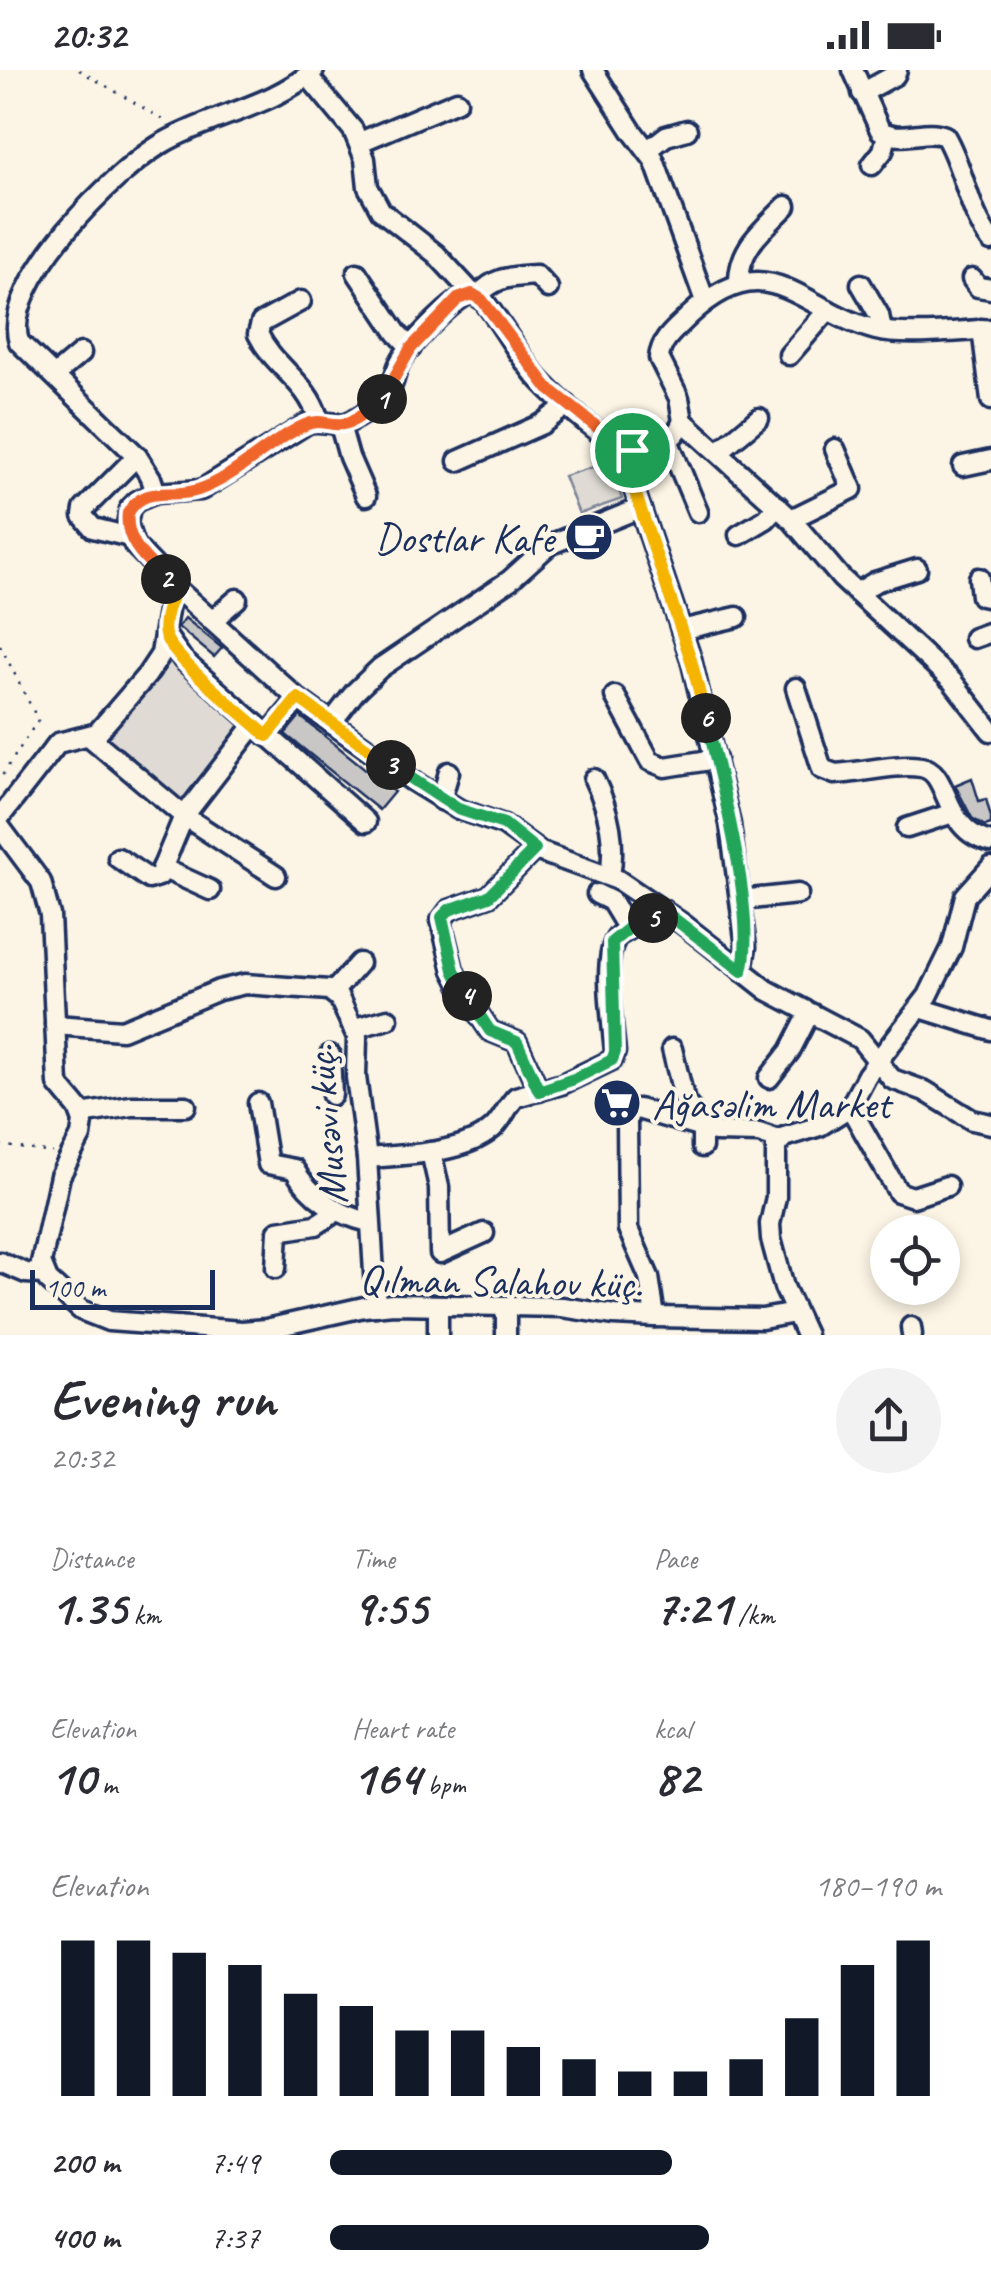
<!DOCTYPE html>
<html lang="en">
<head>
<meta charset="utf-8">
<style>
  body { margin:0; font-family:Caveat,sans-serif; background:#f2f2f3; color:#2b2b33; height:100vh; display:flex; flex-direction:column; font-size:38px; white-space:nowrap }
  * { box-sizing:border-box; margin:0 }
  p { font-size:32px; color:#7c7c81 }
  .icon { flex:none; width:55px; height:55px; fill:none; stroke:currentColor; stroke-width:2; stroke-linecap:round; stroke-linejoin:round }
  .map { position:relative; height:1265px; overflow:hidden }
  .panel { display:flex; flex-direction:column; background:#fff; flex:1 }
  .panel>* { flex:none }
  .buttons { position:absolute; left:870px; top:1145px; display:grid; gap:20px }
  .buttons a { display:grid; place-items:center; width:90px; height:90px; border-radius:50%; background:#fff; box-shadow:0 5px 15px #0003; font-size:50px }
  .scale { position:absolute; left:30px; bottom:25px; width:185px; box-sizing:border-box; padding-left:10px; border:5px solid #1b2f5e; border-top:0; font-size:28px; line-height:35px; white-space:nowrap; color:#1b2f5e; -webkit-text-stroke:8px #fcf5e5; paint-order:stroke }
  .pin { position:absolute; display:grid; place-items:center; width:85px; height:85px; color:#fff; margin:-42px; border:5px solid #fff; border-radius:50%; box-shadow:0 2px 10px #0007 }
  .km { position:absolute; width:50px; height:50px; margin:-25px; border-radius:50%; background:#222; color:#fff; font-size:28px; line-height:50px; text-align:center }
  .round { display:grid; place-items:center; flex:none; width:105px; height:105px; border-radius:52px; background:#f2f2f3 }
  .headline { display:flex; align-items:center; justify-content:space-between; height:170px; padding:0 50px }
  h1 { font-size:55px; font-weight:700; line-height:75px }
  .stats { display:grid; grid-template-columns:repeat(3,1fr); gap:15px; height:170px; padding:10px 50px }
  .stats div { display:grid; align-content:center }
  .stats b { font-size:50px; font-weight:700 }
  .stats small { font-size:28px; font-weight:400 }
  .stats p { font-size:28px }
  .chart { height:280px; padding:20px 50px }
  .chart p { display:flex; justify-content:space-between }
  .chart svg { width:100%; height:180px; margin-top:10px; stroke:#111827; stroke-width:6 }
  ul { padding:0 50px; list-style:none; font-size:32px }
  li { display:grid; grid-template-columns:160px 120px 1fr; align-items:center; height:75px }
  li i { height:25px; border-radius:12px; background:#111827 }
  .status { display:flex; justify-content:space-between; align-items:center; height:70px; padding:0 50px; background:#fff; direction:ltr }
  .status svg { height:28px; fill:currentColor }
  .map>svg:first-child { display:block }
</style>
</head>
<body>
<div class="status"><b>20:32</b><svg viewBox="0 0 49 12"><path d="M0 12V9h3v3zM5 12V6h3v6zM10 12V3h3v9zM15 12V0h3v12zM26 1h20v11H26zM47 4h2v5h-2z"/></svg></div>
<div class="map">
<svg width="991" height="1265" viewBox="0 0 991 1265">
  <rect width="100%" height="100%" fill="#fcf5e5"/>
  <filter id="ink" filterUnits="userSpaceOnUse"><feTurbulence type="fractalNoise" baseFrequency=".01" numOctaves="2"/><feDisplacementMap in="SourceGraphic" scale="20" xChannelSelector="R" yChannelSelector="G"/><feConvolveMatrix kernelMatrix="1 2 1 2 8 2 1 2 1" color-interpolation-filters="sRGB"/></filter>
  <g filter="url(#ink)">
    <g fill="#dfdbd4" stroke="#7d8599" stroke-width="2.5">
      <path d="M609,392l13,37 -43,15 -15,-38z"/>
      <path d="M169,589l77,65 -64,78 -78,-63z"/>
    </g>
    <g fill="#c8c7c6" stroke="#1b2f5e" stroke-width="2.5">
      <path d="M185,548l37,30 -8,9 -36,-30z"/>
      <path d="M300,646l94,76 -15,18 -94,-76z"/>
      <path d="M972,708l7,23 7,-2 5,18v7l-6,2 -13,-8 -17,-33z"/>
    </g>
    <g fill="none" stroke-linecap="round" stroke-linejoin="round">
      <g stroke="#1b2f5e" stroke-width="25">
        <g id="minor">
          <path d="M593,0l39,61 22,29 51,141"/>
          <path d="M853,0l27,60c21,14 44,-3 65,6 20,34 22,73 46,105"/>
          <path d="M308,6l45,54 12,29 3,28 13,24 55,43 36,39 11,7c19,24 33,52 53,76 16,18 68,65 90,73 22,8 49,-8 57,-28"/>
          <path d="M862,23l33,-18 2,-5"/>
          <path d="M360,72l97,-41"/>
          <path d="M648,80l18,-14 21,-6"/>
          <path d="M872,95l11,-14 4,-16"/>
          <path d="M357,203l40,60 14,15"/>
          <path d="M972,209l6,8 13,2"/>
          <path d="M739,213c-1,-35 24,-53 47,-77"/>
          <path d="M861,214l18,31 3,16"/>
          <path d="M472,223c-18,5 -63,52 -72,69 -5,9 -5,20 -11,29 -7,11 -25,23 -36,29 -14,9 -29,-1 -45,3l-107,67 -45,3 -19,8 -7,7 -3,16 7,21 43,44 121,110 113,81 47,29 46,16 37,27 77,28 65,44 84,66 93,49 32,40 33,12 47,29 19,4"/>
          <path d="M478,226c17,-20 34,-19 58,-21l12,13"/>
          <path d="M301,231l-40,22 -3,11c17,35 48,45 61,86"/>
          <path d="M982,259l9,71"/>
          <path d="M991,259c-30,2 -88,8 -115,1 -78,-21 -108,-88 -187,-14 -13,13 -28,23 -30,42l20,40 4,23 108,98 50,59 111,103 39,50"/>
          <path d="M789,285l39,-45"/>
          <path d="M55,305l26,-22"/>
          <path d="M340,355l9,32 17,39"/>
          <path d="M668,370l30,72"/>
          <path d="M632,381l1,35 58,173 39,165 16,123 -4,24"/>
          <path d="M718,382l41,-34"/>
          <path d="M458,391l84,-37 25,-19"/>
          <path d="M963,396l28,-6"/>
          <path d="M156,423l-5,-15 -14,-22 -118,-114c-19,-59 98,-173 144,-199 48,-28 109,-36 151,-73"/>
          <path d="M791,449l61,-30 -17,-40"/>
          <path d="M739,465l27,-16 12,-13"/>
          <path d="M130,467l-37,-9 -10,-12 1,-7 53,-53"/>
          <path d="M979,508l2,18 10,2"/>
          <path d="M857,523l18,-11 42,-13"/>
          <path d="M212,551l25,-22"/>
          <path d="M681,560l56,-13"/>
          <path d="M165,564l18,26 183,162"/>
          <path d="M974,568l17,-6"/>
          <path d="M796,618l26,81 13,5c27,-1 59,-11 86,-7 30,4 20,64 70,75"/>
          <path d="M615,626l35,65 15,6 51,-8"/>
          <path d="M331,653l24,-31 25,-24 130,-88 39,-35 91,-37"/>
          <path d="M267,666l31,-37"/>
          <path d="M90,667l94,79 92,60"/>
          <path d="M594,709c15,31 22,63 16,97"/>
          <path d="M441,730l8,-28"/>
          <path d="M0,747l58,-74 39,-10 50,-58 14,-21 8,-50 8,-15"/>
          <path d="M0,757l41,55 9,33 8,169 20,24 5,13 -2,15 -21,40 -19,87 7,17 33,30 28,11 133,10 24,-2 98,-22 29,-3 169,3 52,8 41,2 107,2 33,-6"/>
          <path d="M907,758l46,-15"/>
          <path d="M535,779l-46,47 -40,14 -8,11 12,49 12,24 25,37 27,11 22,49"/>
          <path d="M118,788l31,21 10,-3 25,-60 71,-92"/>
          <path d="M162,798l48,22"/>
          <path d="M597,824l14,7 17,28"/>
          <path d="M741,830l57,-6"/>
          <path d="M334,921l25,-28"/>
          <path d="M920,938l71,22"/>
          <path d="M55,955l67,5 97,-40 26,-6 84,6 10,8 18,39 -1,40 11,81 9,148"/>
          <path d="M355,958l33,-9"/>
          <path d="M672,979l13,53 17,21v24"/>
          <path d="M330,985l2,40"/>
          <path d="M769,1008l21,-27 19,-37"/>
          <path d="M258,1033l10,61 26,5c16,28 44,46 75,53"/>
          <path d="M850,1037l48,85 15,5 34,-11"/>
          <path d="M81,1044l50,-8h55"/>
          <path d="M431,1082l8,35 1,66 44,-20"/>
          <path d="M367,1088c36,-3 96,-4 125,-29 11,-9 14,-22 24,-32l46,-13 50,-24 3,-8c-2,-27 -14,-97 3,-116l45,-26"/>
          <path d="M0,1192l26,11 18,1"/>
          <path d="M276,1198l2,-37 38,-6 21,-14"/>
          <path d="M506,1237v28"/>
          <path d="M655,1247l-6,-40 -21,-48 -1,-109 3,-9 8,-2 78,23 43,1 20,7"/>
          <path d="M911,1257l1,8"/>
          <path d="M438,1265v-29"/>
          <path d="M806,1265l-22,-48 -13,-48 -1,-15 6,-27v-51l8,-9 36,-11 30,-19 17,-32 61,-79 24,-49 13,-51 26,-29"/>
        </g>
      </g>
      <g stroke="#1b2f5e" stroke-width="2.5" stroke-dasharray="2.5 8" stroke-linecap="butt">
        <path d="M79,0l90,53"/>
        <path d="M0,575l38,75 -38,59"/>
        <path d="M0,1075l53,8"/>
      </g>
      <use href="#minor" stroke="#fcf5e5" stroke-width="18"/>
    </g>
  </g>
  <g fill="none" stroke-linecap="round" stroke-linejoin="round" filter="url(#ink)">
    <g stroke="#fff" stroke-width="20">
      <path id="split-1" d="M382,329l29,-51 47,-49 14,-5 10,6 66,88 70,56 14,6"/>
    </g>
    <g stroke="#fff" stroke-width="20">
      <path id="split-2" d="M166,509c-19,-19 -42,-37 -38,-66 16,-29 44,-14 70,-23 39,-13 69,-48 107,-65 15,-7 24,1 38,-1 14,-2 28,-17 39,-25"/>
    </g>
    <g stroke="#fff" stroke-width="20">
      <path id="split-3" d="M166,509l11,10c-8,12 -15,31 -12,46 7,24 81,81 102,101l31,-38 93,67"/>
    </g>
    <g stroke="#fff" stroke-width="20">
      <path id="split-4" d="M391,695l67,44 46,15 31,25 -46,47 -40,14 -7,7 12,53 13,26"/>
    </g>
    <g stroke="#fff" stroke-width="20">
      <path id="split-5" d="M467,926l23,35 27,11 22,49 35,-12 38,-19 3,-8 -3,-110 16,-13 25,-11"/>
    </g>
    <g stroke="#fff" stroke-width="20">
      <path id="split-6" d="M653,848l10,-8 79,61c15,-55 -22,-194 -36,-253"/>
    </g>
    <g stroke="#fff" stroke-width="20">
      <path id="split-7" d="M632,380l1,36 58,174 15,58"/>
    </g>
    <use href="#split-1" stroke="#f0652b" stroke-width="12"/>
    <use href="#split-2" stroke="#f0652b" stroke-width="12"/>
    <use href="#split-3" stroke="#f5b400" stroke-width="12"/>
    <use href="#split-4" stroke="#22a559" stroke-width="12"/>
    <use href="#split-5" stroke="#22a559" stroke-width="12"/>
    <use href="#split-6" stroke="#22a559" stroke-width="12"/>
    <use href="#split-7" stroke="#f5b400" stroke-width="12"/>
  </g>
  <defs>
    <g id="cafe-disc" transform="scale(2.5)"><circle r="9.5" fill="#1b2f5e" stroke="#fcf5e5"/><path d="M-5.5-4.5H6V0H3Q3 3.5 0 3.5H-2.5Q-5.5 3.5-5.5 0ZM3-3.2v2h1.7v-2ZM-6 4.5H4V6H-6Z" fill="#fff"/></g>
    <g id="supermarket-disc" transform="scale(2.5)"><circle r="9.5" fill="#1b2f5e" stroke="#fcf5e5"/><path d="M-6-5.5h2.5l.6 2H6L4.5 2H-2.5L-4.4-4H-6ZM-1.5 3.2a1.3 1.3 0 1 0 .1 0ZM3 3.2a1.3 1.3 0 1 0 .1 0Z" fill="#fff"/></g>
  </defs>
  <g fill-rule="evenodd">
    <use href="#cafe-disc" x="589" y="467"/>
    <use href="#supermarket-disc" x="617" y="1033"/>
  </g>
  <g text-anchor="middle" stroke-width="8" stroke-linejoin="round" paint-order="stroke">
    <g font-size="42" fill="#1b2f5e" stroke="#fcf5e5" text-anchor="end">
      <text x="554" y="482">Dostlar Kafe</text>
      <text x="652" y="1048" text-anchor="start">Ağasəlim Market</text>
    </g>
    <g font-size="42" fill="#1b2f5e" stroke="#fcf5e5">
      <text transform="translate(325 1055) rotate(-95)" y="15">Musəvi küç.</text>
      <text transform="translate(501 1210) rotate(1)" y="15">Qılman Salahov küç.</text>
    </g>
  </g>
</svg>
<div class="buttons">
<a><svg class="icon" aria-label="locate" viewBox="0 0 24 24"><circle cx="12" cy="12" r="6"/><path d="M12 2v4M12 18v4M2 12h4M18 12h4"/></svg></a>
</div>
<div class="scale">100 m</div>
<div class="pin" style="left:632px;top:380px;background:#1e9e55"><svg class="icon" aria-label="arrive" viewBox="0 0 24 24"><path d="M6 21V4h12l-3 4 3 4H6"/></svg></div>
<b class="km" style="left:382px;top:329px">1</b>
<b class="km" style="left:166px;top:509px">2</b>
<b class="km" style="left:391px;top:695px">3</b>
<b class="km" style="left:467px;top:926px">4</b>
<b class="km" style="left:653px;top:848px">5</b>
<b class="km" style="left:706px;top:648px">6</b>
</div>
<section class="panel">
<div class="headline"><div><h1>Evening run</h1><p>20:32</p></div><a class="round"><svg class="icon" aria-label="share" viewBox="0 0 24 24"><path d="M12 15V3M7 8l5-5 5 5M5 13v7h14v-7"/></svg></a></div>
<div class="stats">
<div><p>Distance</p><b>1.35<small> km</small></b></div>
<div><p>Time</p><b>9:55</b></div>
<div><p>Pace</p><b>7:21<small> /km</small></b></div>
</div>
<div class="stats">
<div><p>Elevation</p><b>10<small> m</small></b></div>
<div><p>Heart rate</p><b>164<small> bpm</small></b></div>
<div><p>kcal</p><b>82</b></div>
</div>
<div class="chart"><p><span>Elevation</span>180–190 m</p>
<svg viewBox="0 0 160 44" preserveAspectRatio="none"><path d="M5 44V6M15 44V6M25 44V9M35 44V12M45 44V19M55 44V22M65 44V28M75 44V28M85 44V32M95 44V35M105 44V38M115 44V38M125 44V35M135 44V25M145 44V12M155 44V6"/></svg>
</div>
<ul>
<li><b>200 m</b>7:49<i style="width:56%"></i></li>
<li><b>400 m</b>7:37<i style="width:62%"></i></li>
</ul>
</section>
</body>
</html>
